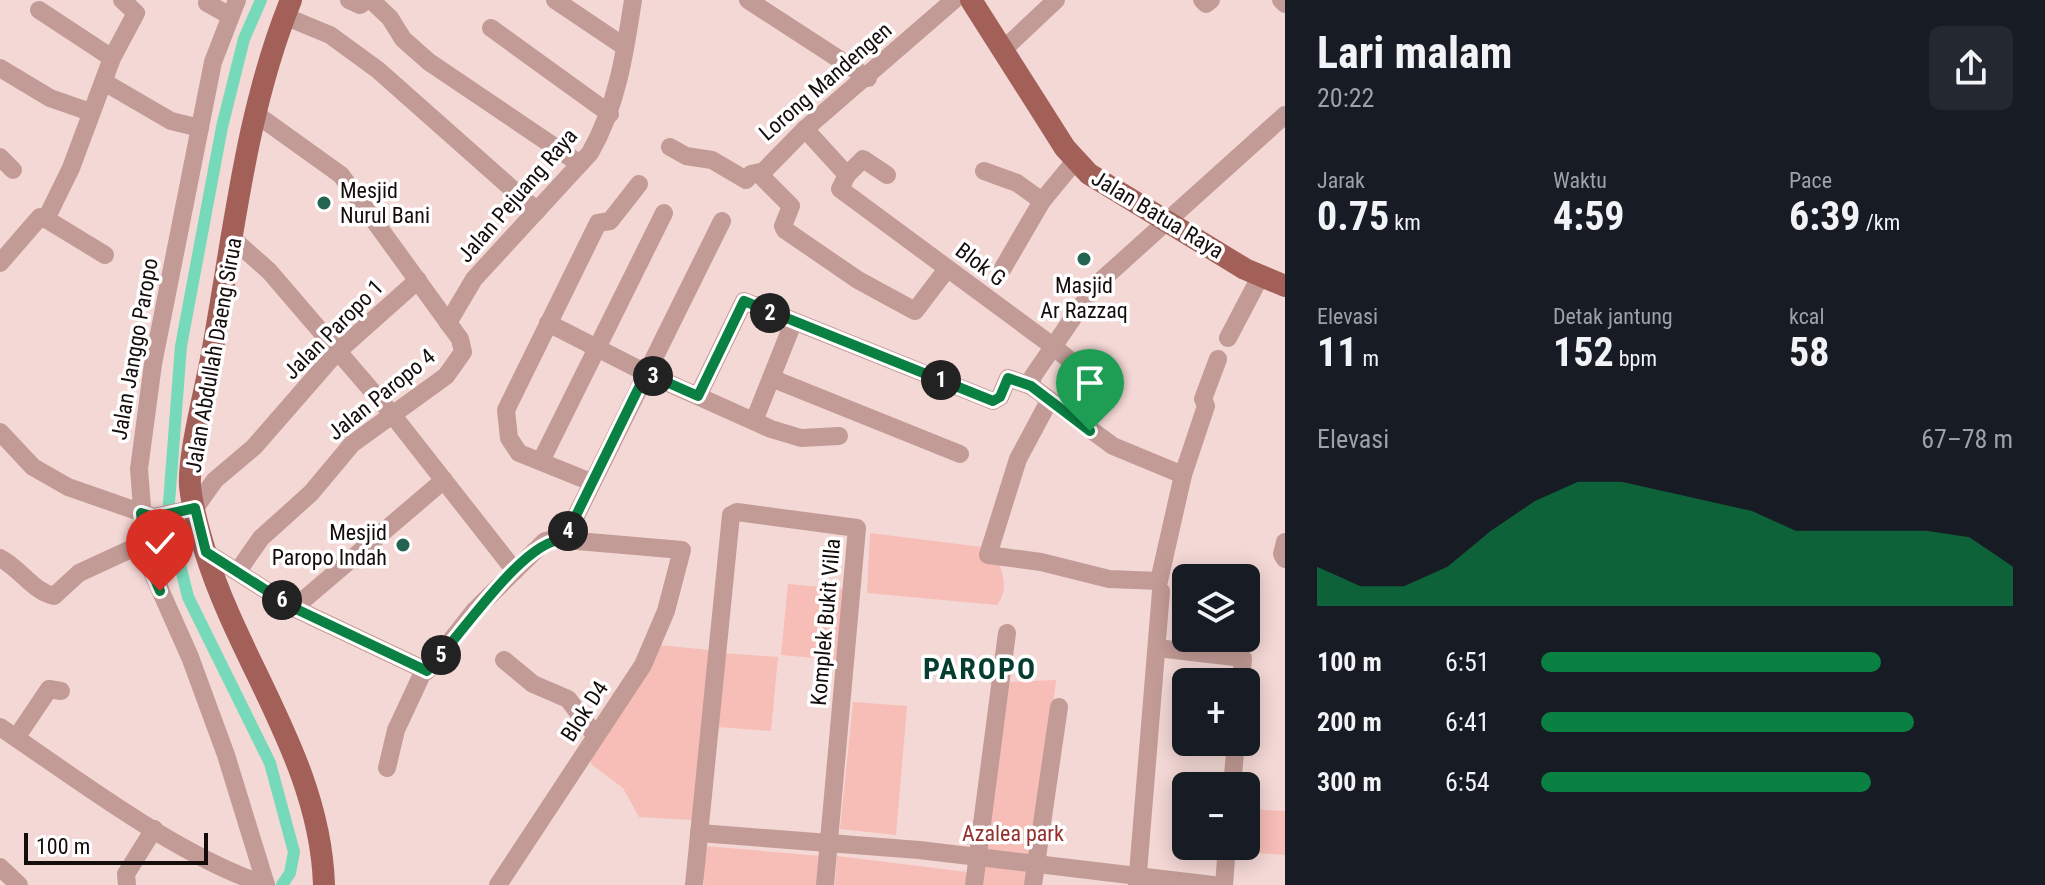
<!DOCTYPE html>
<html lang="id">
<head>
<meta charset="utf-8">
<style>
  body { margin:0; font-family:"Roboto Condensed",sans-serif; background:#242831; color:#f1f3f6; height:100vh; display:flex; flex-direction:column; font-size:30px; white-space:nowrap }
  * { box-sizing:border-box; margin:0 }
  p { font-size:26px; color:#9ea1a6 }
  .icon { flex:none; width:44px; height:44px; fill:none; stroke:currentColor; stroke-width:2; stroke-linecap:round; stroke-linejoin:round }
  .map { position:relative; flex:1; overflow:hidden }
  .side { display:flex; flex-direction:column; background:#171b24; width:760px }
  .side>* { flex:none }
  .controls { position:absolute; left:1172px; top:564px; display:grid; gap:16px }
  .controls a { display:grid; place-items:center; width:88px; height:88px; border-radius:12px; background:#171b24; box-shadow:0 4px 20px #0003; font-size:40px }
  .scale { position:absolute; left:24px; bottom:20px; width:184px; box-sizing:border-box; padding-left:8px; border:4px solid #150d0c; border-top:0; font-size:22px; line-height:28px; white-space:nowrap; color:#150d0c; -webkit-text-stroke:6px #fff; paint-order:stroke }
  .pin { position:absolute; display:grid; place-items:center; width:68px; height:68px; color:#fff; margin:-82px -34px; border-radius:50% 50% 50% 0; rotate:-45deg; box-shadow:0 0 8px #0007 }
  .pin .icon { rotate:45deg }
  .km { position:absolute; width:40px; height:40px; margin:-20px; border-radius:50%; background:#222; color:#fff; font-size:22px; line-height:40px; text-align:center }
  .round { display:grid; place-items:center; flex:none; width:84px; height:84px; border-radius:12px; background:#242831 }
  .head { display:flex; align-items:center; justify-content:space-between; height:136px; padding:0 32px }
  h1 { font-size:44px; font-weight:700; line-height:60px }
  .stats { display:grid; grid-template-columns:repeat(3,1fr); gap:12px; height:136px; padding:8px 32px }
  .stats div { display:grid; align-content:center }
  .stats b { font-size:40px; font-weight:700 }
  .stats small { font-size:22px; font-weight:400 }
  .stats p { font-size:22px }
  .chart { height:224px; padding:16px 32px }
  .chart p { display:flex; justify-content:space-between }
  .chart svg { width:100%; height:144px; margin-top:8px; fill:#0b8043; opacity:.7 }
  ul { padding:0 32px; list-style:none; font-size:26px }
  li { display:grid; grid-template-columns:128px 96px 1fr; align-items:center; height:60px }
  li i { height:20px; border-radius:10px; background:#0b8043 }
  main { display:flex; flex:1; min-height:0 }
  .map>svg:first-child { display:block }
</style>
</head>
<body>
<main>
<div class="map">
<svg width="1285" height="885" viewBox="0 0 1285 885">
  <rect width="100%" height="100%" fill="#f3d8d5"/>
  <g fill="#f7bdb7">
    <path d="M870,533l120,15c11,17 21,39 7,57l-130,-12z"/>
    <path d="M788,584l56,5 -5,71 -58,-5z"/>
    <path d="M658,645l51,5 -16,170 -54,-3 -16,-29 -32,-24 1,-16z"/>
    <path d="M723,653l55,4 -7,74 -53,-4z"/>
    <path d="M1056,680l-23,205h-52l29,-203z"/>
    <path d="M853,702l54,4 -11,129 -56,-6z"/>
    <path d="M1250,809l35,2v44l-38,-3z"/>
    <path d="M705,846l116,10 -2,29h-115z"/>
    <path d="M837,856l130,16 -2,13h-130z"/>
  </g>
  <g fill="none" stroke-linecap="round" stroke-linejoin="round">
    <path stroke="#76d9b9" stroke-width="12" d="M261,0l-17,39 -22,88 -41,219 -13,170 20,81 82,166 24,89 -4,21 -8,12"/>
    <g stroke="#c29b96" stroke-width="18">
      <path d="M208,0l-1,3 23,13"/>
      <path d="M237,0l-24,62 -60,302 -14,105 7,89 44,99 36,98 40,130"/>
      <path d="M349,0l11,5 7,-5"/>
      <path d="M371,0l19,18 13,21 26,23 151,102"/>
      <path d="M555,0l70,47"/>
      <path d="M748,0l120,78"/>
      <path d="M1202,0l4,4 5,-4"/>
      <path d="M1281,0l4,4"/>
      <path d="M39,10l73,48"/>
      <path d="M284,16l46,19 48,35 159,141"/>
      <path d="M491,28l119,86"/>
      <path d="M1004,49l52,-49"/>
      <path d="M0,68l50,30 40,14"/>
      <path d="M104,82l67,39 29,7"/>
      <path d="M805,129l42,46"/>
      <path d="M670,147l16,9 26,4 34,20 5,-6 9,-2"/>
      <path d="M0,157l13,13"/>
      <path d="M984,171l33,12 25,18"/>
      <path d="M887,175l-24,-16 -16,16 -7,14 214,158 50,42"/>
      <path d="M233,239l36,32 122,142 124,158"/>
      <path d="M105,255l-59,-36 25,-51 41,-110 24,-45 -14,-13"/>
      <path d="M0,263l40,-46 6,2"/>
      <path d="M1003,268l39,-67 33,-40"/>
      <path d="M947,269l-32,42 -57,-31 -73,-50 -2,-4 8,-20 -31,-31 45,-46 149,-129"/>
      <path d="M448,323l26,-44 116,-126c27,-47 35,-100 43,-153"/>
      <path d="M548,323l98,50 125,56 30,9 38,-2"/>
      <path d="M1228,338l32,-61"/>
      <path d="M771,378l189,76"/>
      <path d="M1031,386l2,-10 62,-90 190,-171"/>
      <path d="M698,396l46,-95 249,100 7,-4 8,-19 23,8 82,60 70,29"/>
      <path d="M1049,401l-31,58 -30,96 53,7 68,17 50,2 24,-106 23,-69 -3,-7 15,-40"/>
      <path d="M754,421l39,-98"/>
      <path d="M0,432l33,35 35,20 86,30 41,-9 20,-28 39,-33 82,-94 82,-73"/>
      <path d="M542,459l122,-246"/>
      <path d="M591,482l-72,-29 -10,-15 -3,-28 92,-187 12,-2 29,-37"/>
      <path d="M564,540l158,-319"/>
      <path d="M1285,542l-3,12 3,5"/>
      <path d="M206,552l88,56 133,63 47,-60 71,-70 9,-2 128,11 -16,61 -23,54 -145,220"/>
      <path d="M0,558c20,10 32,33 54,38l25,-23 65,-30"/>
      <path d="M238,571l23,-33 50,-45 41,-49 94,-68 17,-24 -3,-13 -119,-164 -85,-61"/>
      <path d="M294,608l150,-128"/>
      <path d="M1157,648l86,10 -2,24"/>
      <path d="M504,660l29,24 35,15 27,36"/>
      <path d="M0,727c77,52 179,130 266,158"/>
      <path d="M16,738l33,-49 12,2"/>
      <path d="M387,768l9,-38 28,-60"/>
      <path d="M1232,786l4,-44"/>
      <path d="M699,833l220,17 294,35"/>
      <path d="M0,867l19,18"/>
      <path d="M127,885l-1,-11 28,-45"/>
      <path d="M694,885l37,-370 6,-3 120,16 -32,357"/>
      <path d="M974,885l33,-252"/>
      <path d="M1033,885l26,-178"/>
      <path d="M1137,885l24,-294"/>
      <path d="M1224,885l3,-39"/>
    </g>
    <g stroke="#a36059" stroke-width="22">
      <path d="M291,0c-45,110 -57,233 -78,348 -6,36 -25,105 -23,138 2,21 9,45 15,65 35,114 115,210 119,334"/>
      <path d="M971,0l94,148 24,26 156,95 40,17"/>
    </g>
  </g>
  <g fill="none" stroke-linecap="round" stroke-linejoin="round">
    <g stroke="#fff" stroke-width="16">
      <path id="route" d="M160,591l-14,-33 -5,-45 13,4 41,-9 11,44 88,56 133,63c28,-27 98,-135 137,-131l82,-167 52,23 46,-95 249,100 7,-4 8,-19 23,8 59,45"/>
    </g>
    <use href="#route" stroke="#0b8043" stroke-width="10"/>
  </g>
  <g fill="#246350" stroke="#fff" stroke-width="3">
    <circle cx="324" cy="203" r="8"/>
    <circle cx="1084" cy="259" r="8"/>
    <circle cx="403" cy="545" r="8"/>
  </g>
  <g text-anchor="middle" stroke-width="7" stroke-linejoin="round" paint-order="stroke">
    <g font-size="22" fill="#150d0c" stroke="#fff">
      <text transform="translate(825 81) rotate(-41)" y="8">Lorong Mandengen</text>
      <text transform="translate(517 195) rotate(-49)" y="8">Jalan Pejuang Raya</text>
      <text transform="translate(1158 214) rotate(31)" y="8">Jalan Batua Raya</text>
      <text transform="translate(981 264) rotate(37)" y="8">Blok G</text>
      <text transform="translate(333 329) rotate(-45)" y="8">Jalan Paropo 1</text>
      <text transform="translate(134 349) rotate(-80)" y="8">Jalan Janggo Paropo</text>
      <text transform="translate(213 355) rotate(-80)" y="8">Jalan Abdullah Daeng Sirua</text>
      <text transform="translate(381 394) rotate(-39)" y="8">Jalan Paropo 4</text>
      <text transform="translate(825 622) rotate(-85)" y="8">Komplek Bukit Villa</text>
      <text transform="translate(584 711) rotate(-57)" y="8">Blok D4</text>
    </g>
    <g font-size="22" fill="#150d0c" stroke="#fff" text-anchor="start">
      <text x="340" y="198">Mesjid<tspan x="340" dy="25">Nurul Bani</tspan></text>
      <text x="1084" y="293" text-anchor="middle">Masjid<tspan x="1084" dy="25">Ar Razzaq</tspan></text>
      <text x="387" y="540" text-anchor="end">Mesjid<tspan x="387" dy="25">Paropo Indah</tspan></text>
    </g>
    <g font-size="22" fill="#942f2c" stroke="#fff">
      <text x="1013" y="841">Azalea park</text>
    </g>
    <g font-size="30" font-weight="bold" letter-spacing="2" fill="#063d2f" stroke="#fff">
      <text x="980" y="679">PAROPO</text>
    </g>
  </g>
</svg>
<div class="controls">
<a><svg class="icon" aria-label="layers" viewBox="0 0 24 24"><path d="M12 4l9 5-9 5-9-5zM3 14l9 5 9-5"/></svg></a>
<a>+</a>
<a>−</a>
</div>
<div class="scale">100 m</div>
<div class="pin" style="left:1090px;top:431px;background:#1e9e55"><svg class="icon" aria-label="arrive" viewBox="0 0 24 24"><path d="M6 21V4h12l-3 4 3 4H6"/></svg></div>
<div class="pin" style="left:160px;top:591px;background:#d93025"><svg class="icon" aria-label="check" viewBox="0 0 24 24"><path d="M5 12l5 5 9-10"/></svg></div>
<b class="km" style="left:941px;top:380px">1</b>
<b class="km" style="left:770px;top:313px">2</b>
<b class="km" style="left:653px;top:376px">3</b>
<b class="km" style="left:568px;top:531px">4</b>
<b class="km" style="left:441px;top:655px">5</b>
<b class="km" style="left:282px;top:600px">6</b>
</div>
<section class="side">
<div class="head"><div><h1>Lari malam</h1><p>20:22</p></div><a class="round"><svg class="icon" aria-label="share" viewBox="0 0 24 24"><path d="M12 15V3M7 8l5-5 5 5M5 13v7h14v-7"/></svg></a></div>
<div class="stats">
<div><p>Jarak</p><b>0.75<small> km</small></b></div>
<div><p>Waktu</p><b>4:59</b></div>
<div><p>Pace</p><b>6:39<small> /km</small></b></div>
</div>
<div class="stats">
<div><p>Elevasi</p><b>11<small> m</small></b></div>
<div><p>Detak jantung</p><b>152<small> bpm</small></b></div>
<div><p>kcal</p><b>58</b></div>
</div>
<div class="chart"><p><span>Elevasi</span>67–78 m</p>
<svg viewBox="0 0 160 44" preserveAspectRatio="none"><path d="M0 44V32L10 38L20 38L30 32L40 21L50 12L60 6L70 6L80 9L90 12L100 15L110 21L120 21L130 21L140 21L150 23L160 32V44z"/></svg>
</div>
<ul>
<li><b>100 m</b>6:51<i style="width:72%"></i></li>
<li><b>200 m</b>6:41<i style="width:79%"></i></li>
<li><b>300 m</b>6:54<i style="width:70%"></i></li>
</ul>
</section>
</main>
</body>
</html>
